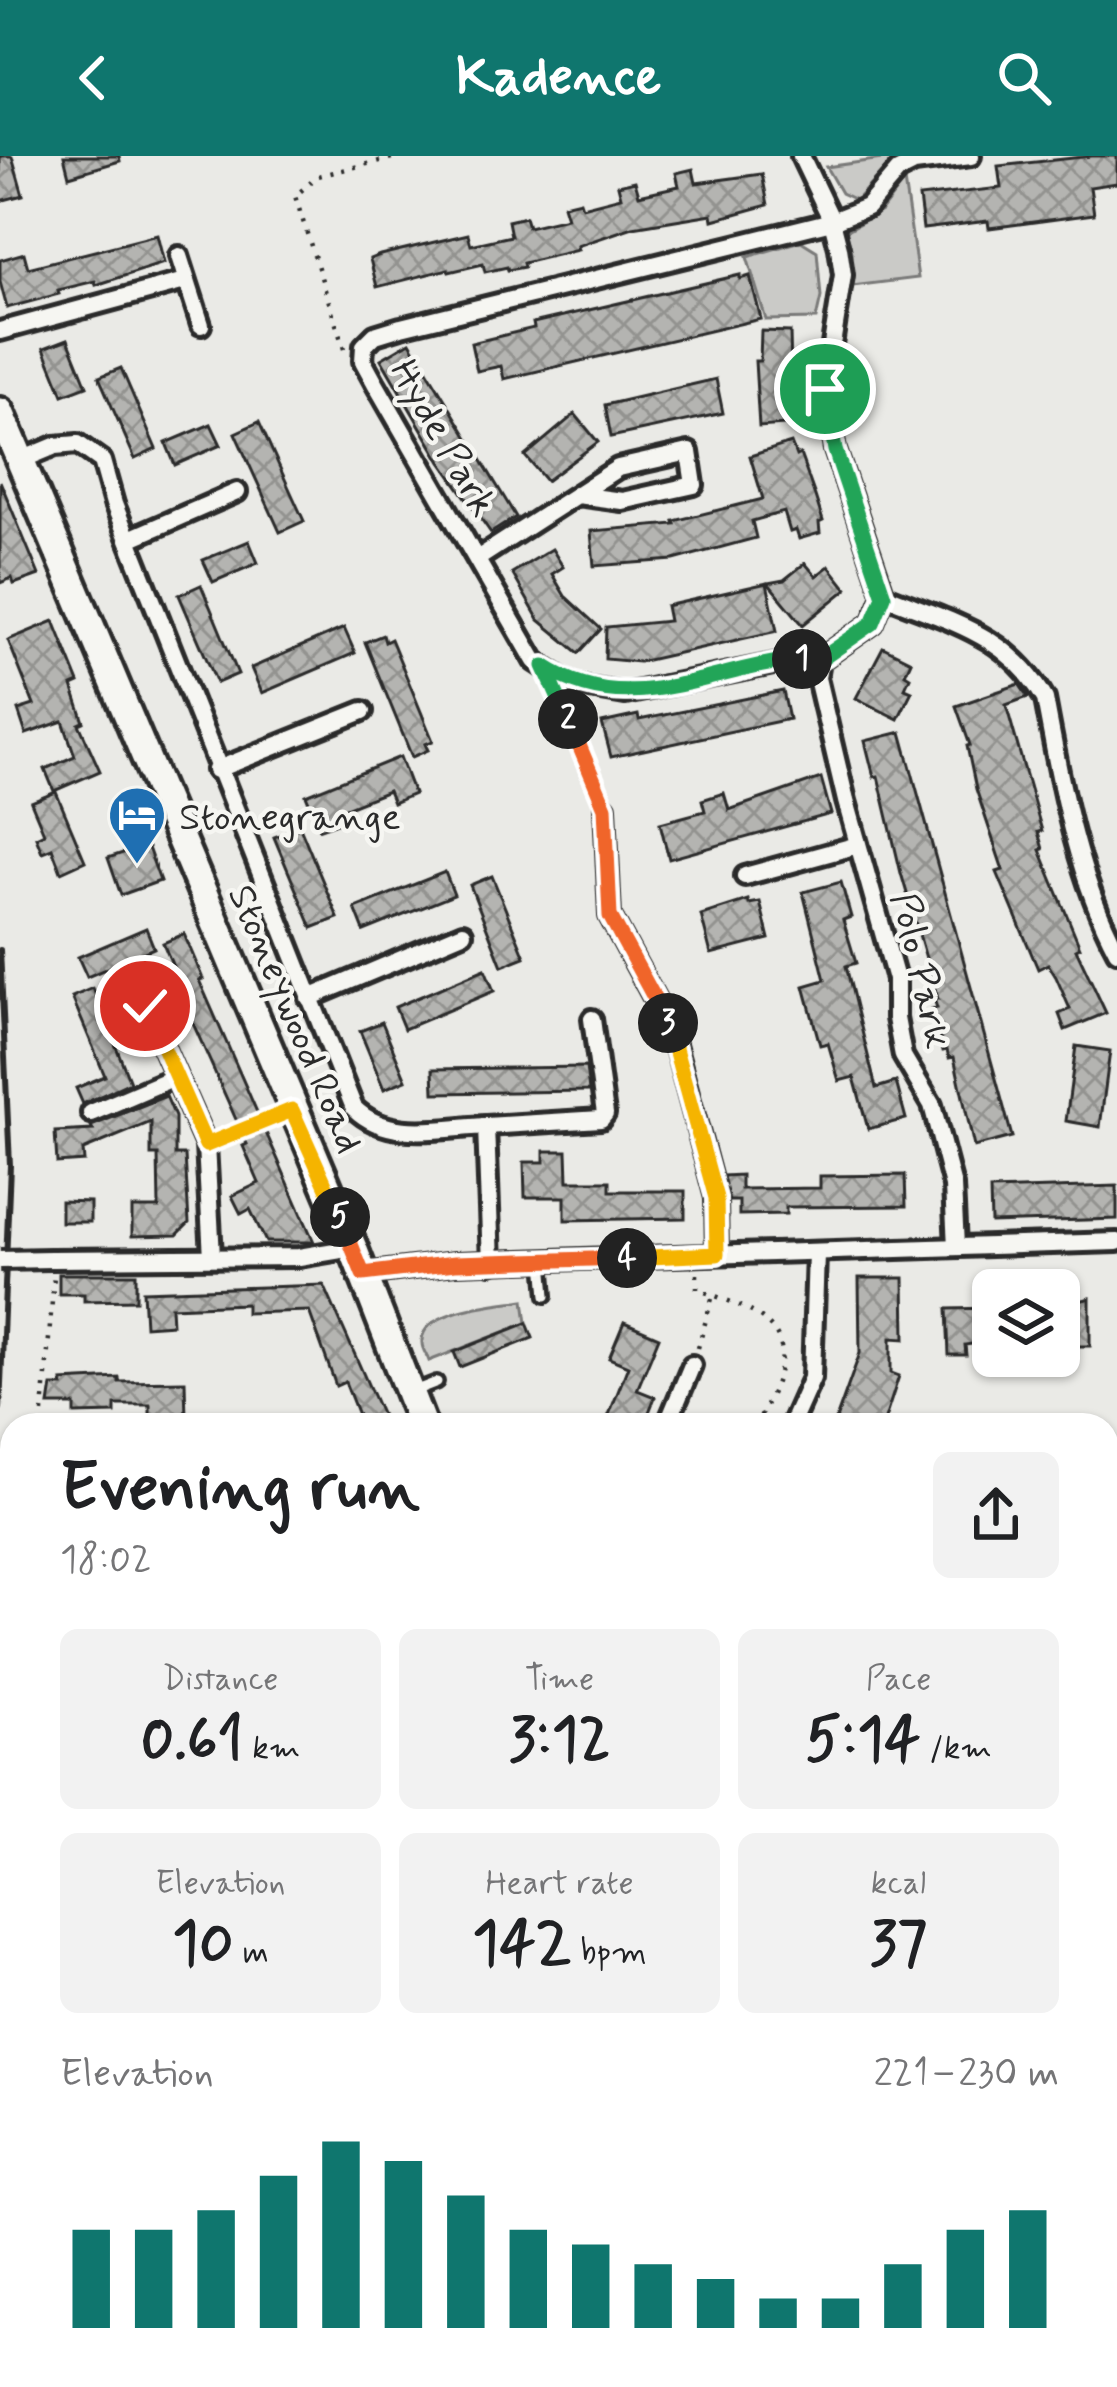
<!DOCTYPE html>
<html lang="en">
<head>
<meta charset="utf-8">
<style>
  body { margin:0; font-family:Mynerve,sans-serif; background:#f2f2f2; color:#202124; height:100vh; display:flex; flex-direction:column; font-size:45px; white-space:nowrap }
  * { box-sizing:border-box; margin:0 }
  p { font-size:39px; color:#757577 }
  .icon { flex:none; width:66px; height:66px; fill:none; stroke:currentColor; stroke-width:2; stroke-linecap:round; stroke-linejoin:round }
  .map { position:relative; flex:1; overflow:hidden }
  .panel { position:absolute; left:0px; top:1257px; width:1119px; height:975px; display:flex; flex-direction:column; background:#fff; border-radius:36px 36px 0 0; box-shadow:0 3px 9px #0004 }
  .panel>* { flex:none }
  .buttons { position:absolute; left:972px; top:1113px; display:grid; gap:24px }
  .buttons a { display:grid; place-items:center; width:108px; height:108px; border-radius:18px; background:#fff; box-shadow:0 3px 9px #0004; font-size:60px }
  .pin { position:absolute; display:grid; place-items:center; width:102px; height:102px; color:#fff; margin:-51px; border:6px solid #fff; border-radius:50%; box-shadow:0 3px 12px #0007 }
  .km { position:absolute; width:60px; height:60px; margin:-30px; border-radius:50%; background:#222; color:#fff; font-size:33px; line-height:60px; text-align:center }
  .round { display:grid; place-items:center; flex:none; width:126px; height:126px; border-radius:18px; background:#f2f2f2 }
  .overview { display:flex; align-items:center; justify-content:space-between; height:204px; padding:0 60px }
  h1 { font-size:66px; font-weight:700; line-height:90px }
  .figures { display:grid; grid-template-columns:repeat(3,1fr); gap:18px; height:204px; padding:12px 60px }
  .figures div { display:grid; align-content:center; border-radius:18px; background:#f2f2f2; text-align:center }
  .figures b { font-size:60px; font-weight:700 }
  .figures small { font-size:33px; font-weight:400 }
  .figures p { font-size:33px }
  .chart { height:336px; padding:24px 60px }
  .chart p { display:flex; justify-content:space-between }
  .chart svg { width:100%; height:216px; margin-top:12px; stroke:#0f766e; stroke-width:6 }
  header { display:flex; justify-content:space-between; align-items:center; height:156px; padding:0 60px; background:#0f766e; color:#fff; font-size:54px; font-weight:700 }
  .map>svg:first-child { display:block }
</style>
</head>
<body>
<header><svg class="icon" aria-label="back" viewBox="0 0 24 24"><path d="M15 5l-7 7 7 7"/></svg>Kadence<svg class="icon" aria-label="search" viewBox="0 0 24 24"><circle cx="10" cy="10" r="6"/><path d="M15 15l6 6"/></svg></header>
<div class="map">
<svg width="1117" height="2231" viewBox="0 0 1117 2231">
  <defs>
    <pattern id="forest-crowns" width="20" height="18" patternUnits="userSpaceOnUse" patternTransform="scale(3)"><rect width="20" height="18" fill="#cacac7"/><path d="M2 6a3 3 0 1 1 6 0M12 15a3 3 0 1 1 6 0" fill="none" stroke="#aeaeab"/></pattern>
    <pattern id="building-cross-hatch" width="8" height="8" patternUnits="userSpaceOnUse" patternTransform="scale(3)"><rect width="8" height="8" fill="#b4b4b1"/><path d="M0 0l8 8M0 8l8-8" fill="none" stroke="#939390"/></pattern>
  </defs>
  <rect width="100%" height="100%" fill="#eaeae6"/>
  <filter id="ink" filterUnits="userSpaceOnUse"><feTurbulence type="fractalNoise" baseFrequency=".00833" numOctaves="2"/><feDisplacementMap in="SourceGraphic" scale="24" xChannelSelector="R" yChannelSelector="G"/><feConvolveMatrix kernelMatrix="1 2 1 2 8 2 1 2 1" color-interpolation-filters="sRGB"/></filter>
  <g filter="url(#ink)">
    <g fill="#cacac7" stroke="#7a7a79" stroke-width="3">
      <path d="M896,1l-40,43 -15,-7 -15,-26z"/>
      <path d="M904,25l14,97 -66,8v-34l-6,-21 35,-20z"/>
      <path d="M801,85l16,10 4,46 -5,22 -50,1 -19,-63z"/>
      <path d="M524,1144l3,23 -98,38c-2,-6 -7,-11 -7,-18 -3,-34 78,-39 102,-43z"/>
    </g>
    <g fill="url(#forest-crowns)" stroke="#7a7a79" stroke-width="3">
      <path d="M1117,1553v59l-10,2v-59z"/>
      <path d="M40,2220h98l-39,11h-57z"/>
    </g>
    <g fill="url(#building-cross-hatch)" stroke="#2b2b2b" stroke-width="3">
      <path d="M0,0h12l11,39 -23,6z"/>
      <path d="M64,0h55l1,5 -51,15z"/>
      <path d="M1092,0h25v27l-27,4 4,27 -105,14 -1,-7 -65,8 -4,-32 82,-9 -3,-22z"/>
      <path d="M693,13l3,14 66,-9 6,31 -55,15 -1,-6 -79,13 -56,19 1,4 -55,13 1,4 -16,3 -1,-3 -22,5 -2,-8 -34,8 -1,-3 -71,18 -7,-28 10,-4 88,-21 3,11 40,-9 -3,-15 17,-4 3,10 39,-9 -4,-13 17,-4 2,6 39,-10 -3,-12 17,-4 4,14 40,-9 -3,-13z"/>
      <path d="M157,79l7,28 -68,22 -1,-4 -37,9 1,4 -52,14 -7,-26v-22l24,-7 4,15z"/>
      <path d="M740,119v4l10,-3 11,43 -257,60 -3,-13 -24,5 -6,-28 63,-15 -1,-5z"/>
      <path d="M761,175l29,1 2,79 -11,1 5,13 -27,2 -4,-66h5z"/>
      <path d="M68,183l19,47 -24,9 -19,-47z"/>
      <path d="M410,186l106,175 -25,16 -50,-71 -60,-103z"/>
      <path d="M121,212l35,81 -21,10 -36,-82z"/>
      <path d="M716,223l7,34 -112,24 -6,-32z"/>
      <path d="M575,258l23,28 -52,39 -21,-25z"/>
      <path d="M259,266l45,99 -24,11 -45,-99z"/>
      <path d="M211,268l10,21 -46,20 -9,-22z"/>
      <path d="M791,287l5,13 4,-2 15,42 8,25 -4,2 1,10 -21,6 -3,-9 -6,2 -6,-20 -32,9 4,17 -82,22 -80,6 -3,-35 84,-7 -1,-3 89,-22 -13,-43z"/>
      <path d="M0,325l39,94 -25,9 -2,-6 -12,5z"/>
      <path d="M249,385l9,22 -45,19 -10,-22z"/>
      <path d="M552,393l11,18 -11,7 13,22 36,33 -22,24 -40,-33 -27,-47z"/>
      <path d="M805,407l11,13 13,-10 18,23 -44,36 -35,-42 16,-3z"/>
      <path d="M767,427l10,48 -138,31 -34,-3 1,-32 63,-6 -3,-15z"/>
      <path d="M201,429l37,89 -21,9 -38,-88z"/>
      <path d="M54,465l25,62 -7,3 12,36 -5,2 21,47 -46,20 -9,-22 30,-13 -12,-35 -37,13 -8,-24 16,-5 -26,-65z"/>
      <path d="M344,472l11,25 -93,40 -11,-25z"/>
      <path d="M383,479l2,7 6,-3 42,102 -8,3 3,6 -16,7 -47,-115z"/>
      <path d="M883,491l28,14 -6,13 5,3 -5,11 7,3 -14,28 -42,-21z"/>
      <path d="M1019,528l9,13 -22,8 36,126 -4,1 5,17 -3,1 40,97 -4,2 30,64 -41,17 -6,-16 11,-5 -14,-32 -8,-13 -10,5 -41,-97 6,-2 -27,-81 -9,-43 3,-1 -14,-39z"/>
      <path d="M783,535l6,28 -178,38 -9,-34 36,-8 1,5z"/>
      <path d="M901,576l111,405 -38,10 -20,-90 -5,1 -2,-8 -4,1 -11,-42 5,-1 -3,-9h4l-37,-126 -23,-97 -4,1 -9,-36z"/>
      <path d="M400,601l14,37 -21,9 -5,-12 -55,22 4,10 -17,6 -14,-34z"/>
      <path d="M821,622l10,36 -162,45 -9,-36 45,-12 -3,-11 22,-7 5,17z"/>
      <path d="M56,636l29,69 -24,11 -9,-24 -10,4 -6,-15 8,-4 -13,-31z"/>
      <path d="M300,671l38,91 -26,10 -38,-91z"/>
      <path d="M147,689l13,36 -39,14 -13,-37z"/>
      <path d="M445,716l9,23 -90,36 -9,-23z"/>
      <path d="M492,720l33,81 -23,9 -32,-81z"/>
      <path d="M841,726l10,35 -8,3 13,43 -10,3 30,122 20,-6 10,37 -38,10 -14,-52 -15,4 -11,-38 -8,2 -16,-59 21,-6 -22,-88z"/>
      <path d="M748,744l1,4 11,-2 9,37 -58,15 -10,-39z"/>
      <path d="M146,772l8,20 -67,29 -9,-20z"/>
      <path d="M184,778l19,45 -4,1 115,262h-48l-16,-33 -9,5 -9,-18 27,-13 -16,-37 4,-2 -69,-154 4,-2 -19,-45z"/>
      <path d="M485,813l9,22 -90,38 -9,-22z"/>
      <path d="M93,832l37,94 -47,22 -7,-16 29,-12 -33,-79z"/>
      <path d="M382,866l24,58 -22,9 -24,-58z"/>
      <path d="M1076,890l34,5 -10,76 -34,-6z"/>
      <path d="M586,911l3,24 -155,2 -1,-24z"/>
      <path d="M166,940l9,21v38h10l4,68 -12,12 -45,1v-28h27l-1,-53h-7v-33l-68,28 1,11 -27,2 -2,-31 38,-2 -2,-4z"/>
      <path d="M544,995h23l1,30h42v10h75v27l-120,2v-23h-40l-1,-35h20z"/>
      <path d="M741,1019v14l79,-1v-12l85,-1 1,31 -120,1v7l-47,1v-14h-10l-6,-25z"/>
      <path d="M1117,1030v33l-126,4 -1,-33z"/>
      <path d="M61,1045l29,1v20h-29z"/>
      <path d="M59,1118h77v26l-52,1v-7h-25z"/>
      <path d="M859,1122h45l1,61 -14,-1v35l8,3 -16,49h-49l26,-72z"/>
      <path d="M324,1129l62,140h-24l-17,-43 -9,4 -27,-75 -63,2v-9l-75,3 1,17 -27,2 -2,-35z"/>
      <path d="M1090,1142v48h-14v16h-17v-55z"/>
      <path d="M993,1152v33l-28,4 1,10h-17l-2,-46z"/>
      <path d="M624,1166l35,15 -22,53 18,7 -11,28h-25l-12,-5 21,-54 -19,-8z"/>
      <path d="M527,1167l6,15 -73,29 -6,-15z"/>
      <path d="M119,1222v4l66,-1 1,38 -36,1v-15h-35v8l-40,1v-9h-26l3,-19h11l-1,-5z"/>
    </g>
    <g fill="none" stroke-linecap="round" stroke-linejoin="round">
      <g stroke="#2b2b2b" stroke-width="18">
        <g id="service">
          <path d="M543,1105l3,35"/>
          <path d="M414,1235l23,-9"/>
          <path d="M813,2220l9,11"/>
          <path d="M152,2231l34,-11"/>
          <path d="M843,2231l14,-11"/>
        </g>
      </g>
      <g stroke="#2b2b2b" stroke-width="26">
        <g id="minor">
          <path d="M801,0l31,65 7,27 4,27 -18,114 10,61 49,145 -11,28 -53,37 -3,18 29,123 50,178v39l7,38 29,49 21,81 3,61"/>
          <path d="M179,100l22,69"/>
          <path d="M0,175l185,-50"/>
          <path d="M19,305l36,-15 23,-2 24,17 12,43 240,604c34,34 88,20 132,18l5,137"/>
          <path d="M129,383l108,-47"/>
          <path d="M477,403l141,-91 71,-16 5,33 -72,16 -45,-6"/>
          <path d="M884,439c66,27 124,39 161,104 16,85 31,175 72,252"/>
          <path d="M820,504l-22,-1 -173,35 -53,-9 -37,-24 -160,-278 -12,-22 1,-15 11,-11 26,-8 431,-106 35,-14 31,-36 16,-8 57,-7"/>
          <path d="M216,614l147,-59"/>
          <path d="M605,651l5,109 61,113 45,169 1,56"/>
          <path d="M745,720l113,-31"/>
          <path d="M309,842l154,-65"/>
          <path d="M145,850l61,139 6,112"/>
          <path d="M91,957l84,-36"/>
          <path d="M486,970l115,-7 4,-5 -13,-95"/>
          <path d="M51,1103l248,-2 54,-9"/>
          <path d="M363,1118l92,-11 662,-21"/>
          <path d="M667,1269l25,-60"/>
          <path d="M791,1269l21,-47 4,-125"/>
          <path d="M1107,1397l10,59"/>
          <path d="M1107,1542l10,-1"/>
          <path d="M12,1661l-4,46 4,10"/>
          <path d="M1107,1747l10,-1"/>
          <path d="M1107,1838l10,-5"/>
          <path d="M192,2220l3,11"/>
          <path d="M654,2220l50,11"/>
          <path d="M526,2231l24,-11"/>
          <path d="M733,2231l4,-11"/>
        </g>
      </g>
      <g stroke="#2b2b2b" stroke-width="36">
        <g id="primary">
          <path d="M0,256l353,836 69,177"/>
          <path d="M421,2231l2,-11"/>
        </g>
      </g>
      <g stroke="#2b2b2b" stroke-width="4.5" stroke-dasharray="3 9" stroke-linecap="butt">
        <path d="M344,193l-49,-153 23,-20 82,-20"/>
        <path d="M560,546l39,89"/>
        <path d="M225,981l45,-18"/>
        <path d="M697,1118v15c32,13 92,27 84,74 -3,21 -16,43 -24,62"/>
        <path d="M698,1192l15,-53"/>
        <path d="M42,1269l12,-149"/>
        <path d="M1107,1580l10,30"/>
        <path d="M1107,1644l10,-1"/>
      </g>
      <use href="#service" stroke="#f6f6f2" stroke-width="9"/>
      <use href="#minor" stroke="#f6f6f2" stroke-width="16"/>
      <use href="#primary" stroke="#f6f6f2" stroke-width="27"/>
      <g stroke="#2b2b2b" stroke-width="6">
        <path d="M0,794l10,215 -10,243"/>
        <path d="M0,2129l12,69"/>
        <path d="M0,2190l8,41"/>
      </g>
      <g stroke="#2b2b2b" stroke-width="26" stroke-linecap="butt">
        <path id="minor-bridge" d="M0,1104l51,-1"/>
      </g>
      <use href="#minor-bridge" stroke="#f6f6f2" stroke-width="16"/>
    </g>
  </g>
  <g fill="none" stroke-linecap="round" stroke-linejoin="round" filter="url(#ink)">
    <g stroke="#fff" stroke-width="24">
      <path id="split-1" d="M802,503l18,1 53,-37 11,-27 -49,-146 -10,-61"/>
    </g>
    <g stroke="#fff" stroke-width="24">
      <path id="split-2" d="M568,563l-24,-53c85,56 167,1 258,-7"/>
    </g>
    <g stroke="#fff" stroke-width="24">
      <path id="split-3" d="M568,563l37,88 5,109 58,107"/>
    </g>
    <g stroke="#fff" stroke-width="24">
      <path id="split-4" d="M627,1102l90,-4 -1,-56 -48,-175"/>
    </g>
    <g stroke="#fff" stroke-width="24">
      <path id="split-5" d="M340,1061l23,57 92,-11 172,-5"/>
    </g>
    <g stroke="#fff" stroke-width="24">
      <path id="split-6" d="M145,850l61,139 86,-35 48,107"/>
    </g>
    <use href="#split-1" stroke="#22a559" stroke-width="15"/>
    <use href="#split-2" stroke="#22a559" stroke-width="15"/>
    <use href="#split-3" stroke="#f0652b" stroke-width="15"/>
    <use href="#split-4" stroke="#f5b400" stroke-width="15"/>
    <use href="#split-5" stroke="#f0652b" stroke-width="15"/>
    <use href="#split-6" stroke="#f5b400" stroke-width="15"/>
  </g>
  <defs>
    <g id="hotel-pin" transform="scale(3)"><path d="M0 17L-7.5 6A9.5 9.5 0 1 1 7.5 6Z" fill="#1f6fb2" stroke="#f6f6f2"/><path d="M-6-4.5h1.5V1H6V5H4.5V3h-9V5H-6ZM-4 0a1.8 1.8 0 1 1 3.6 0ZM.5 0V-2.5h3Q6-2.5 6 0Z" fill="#fff"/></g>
  </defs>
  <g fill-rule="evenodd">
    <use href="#hotel-pin" x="137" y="659"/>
  </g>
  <g text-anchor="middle" stroke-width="9" stroke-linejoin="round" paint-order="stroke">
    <g font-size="39" fill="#2b2b2b" stroke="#f6f6f2">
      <text transform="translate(445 281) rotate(60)" y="14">Hyde Park</text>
      <text transform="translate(923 814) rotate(77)" y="14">Polo Park</text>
      <text transform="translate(297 862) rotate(67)" y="14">Stoneywood Road</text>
    </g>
    <g font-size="39" fill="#2b2b2b" stroke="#f6f6f2" text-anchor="start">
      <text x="179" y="673">Stonegrange</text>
    </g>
  </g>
</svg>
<div class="buttons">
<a><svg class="icon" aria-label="layers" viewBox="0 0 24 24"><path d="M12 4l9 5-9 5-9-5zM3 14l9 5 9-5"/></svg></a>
</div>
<div class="pin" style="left:825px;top:233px;background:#1e9e55"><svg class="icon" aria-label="arrive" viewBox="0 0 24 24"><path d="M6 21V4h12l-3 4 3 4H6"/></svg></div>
<div class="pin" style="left:145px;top:850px;background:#d93025"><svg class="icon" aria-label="check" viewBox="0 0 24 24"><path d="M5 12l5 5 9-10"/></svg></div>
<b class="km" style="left:802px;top:503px">1</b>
<b class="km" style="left:568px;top:563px">2</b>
<b class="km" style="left:668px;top:867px">3</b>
<b class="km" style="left:627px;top:1102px">4</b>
<b class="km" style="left:340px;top:1061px">5</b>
<section class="panel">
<div class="overview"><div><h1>Evening run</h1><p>18:02</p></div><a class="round"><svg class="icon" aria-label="share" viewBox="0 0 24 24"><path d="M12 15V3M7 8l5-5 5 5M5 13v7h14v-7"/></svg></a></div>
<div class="figures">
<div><p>Distance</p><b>0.61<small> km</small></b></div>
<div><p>Time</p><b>3:12</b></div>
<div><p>Pace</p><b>5:14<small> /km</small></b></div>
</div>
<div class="figures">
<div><p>Elevation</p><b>10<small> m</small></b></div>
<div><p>Heart rate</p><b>142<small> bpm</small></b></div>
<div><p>kcal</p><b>37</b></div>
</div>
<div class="chart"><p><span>Elevation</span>221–230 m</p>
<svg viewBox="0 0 160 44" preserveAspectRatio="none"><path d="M5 44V24M15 44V24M25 44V20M35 44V13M45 44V6M55 44V10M65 44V17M75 44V24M85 44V27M95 44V31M105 44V34M115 44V38M125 44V38M135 44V31M145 44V24M155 44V20"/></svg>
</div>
</section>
</div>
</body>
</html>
